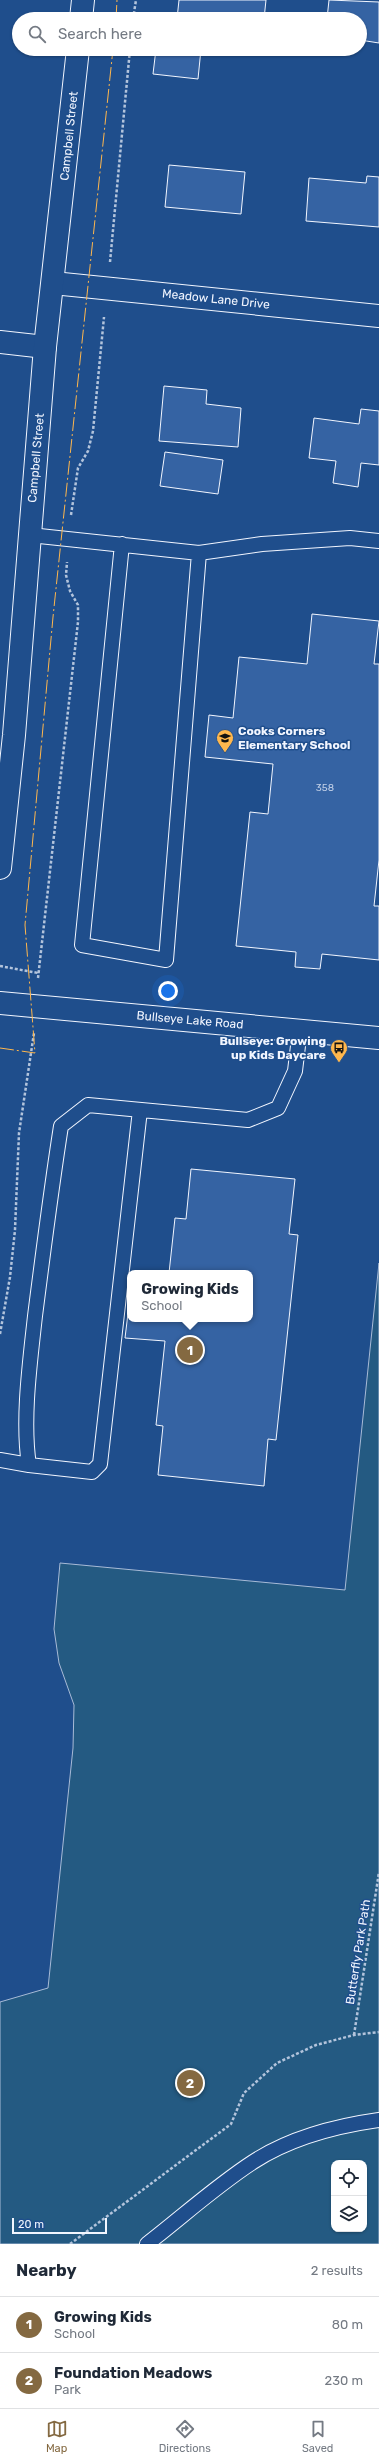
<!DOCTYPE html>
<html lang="en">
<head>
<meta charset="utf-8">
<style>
	body { margin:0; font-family:Rubik,sans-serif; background:#f2f2f3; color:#1f2937 }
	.controls { position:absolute; right:12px; bottom:12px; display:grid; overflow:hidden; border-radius:8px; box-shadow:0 1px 3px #0004 }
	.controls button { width:36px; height:36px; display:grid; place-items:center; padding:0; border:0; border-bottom:1px solid #e0e1e3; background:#fff; color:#1f2937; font:20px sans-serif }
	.scale { position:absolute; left:12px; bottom:10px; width:95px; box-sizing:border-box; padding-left:4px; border:2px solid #f2f6ff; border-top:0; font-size:11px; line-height:14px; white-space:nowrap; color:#f2f6ff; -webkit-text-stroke:3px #1f4e8c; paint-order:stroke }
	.you { position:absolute; left:168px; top:991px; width:14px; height:14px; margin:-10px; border:3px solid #fff; border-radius:50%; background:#1a73e8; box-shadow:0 0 0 6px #1a73e833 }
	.badge { display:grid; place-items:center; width:26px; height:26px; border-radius:50%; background:#846941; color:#fff; font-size:13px; font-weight:700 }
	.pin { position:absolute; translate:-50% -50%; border:2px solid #fff; box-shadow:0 1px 4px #0006 }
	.popup { position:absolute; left:127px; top:1270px; width:126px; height:52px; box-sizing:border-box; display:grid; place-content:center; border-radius:8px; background:#fff; filter:drop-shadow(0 1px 3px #0005); font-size:13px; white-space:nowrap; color:#747a83 }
	.popup b { font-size:15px; color:#1f2937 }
	.popup::after { content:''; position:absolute; left:50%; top:100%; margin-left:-8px; border:8px solid transparent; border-top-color:#fff }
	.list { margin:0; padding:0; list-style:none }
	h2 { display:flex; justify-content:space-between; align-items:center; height:52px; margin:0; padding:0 16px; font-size:17px }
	h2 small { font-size:13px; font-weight:400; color:#747a83 }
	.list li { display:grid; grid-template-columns:26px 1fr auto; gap:12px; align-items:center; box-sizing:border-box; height:56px; padding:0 16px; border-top:1px solid #e0e1e3 }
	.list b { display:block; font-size:15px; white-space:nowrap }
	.list p { margin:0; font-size:13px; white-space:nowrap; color:#747a83 }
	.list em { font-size:13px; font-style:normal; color:#747a83 }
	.icon { flex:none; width:22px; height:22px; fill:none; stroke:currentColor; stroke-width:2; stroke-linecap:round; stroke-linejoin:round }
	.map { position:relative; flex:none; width:379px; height:2244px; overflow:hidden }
	.search { position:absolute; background:#fff; box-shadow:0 1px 3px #0004; left:12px; right:12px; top:12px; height:44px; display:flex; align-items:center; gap:10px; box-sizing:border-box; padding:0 14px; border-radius:22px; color:#747a83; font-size:15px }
	.sheet { height:164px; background:#fff }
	nav { display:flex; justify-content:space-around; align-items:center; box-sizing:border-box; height:56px; border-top:1px solid #e0e1e3; background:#fff; font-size:11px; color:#747a83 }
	nav a { display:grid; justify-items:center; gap:2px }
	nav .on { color:#846941 }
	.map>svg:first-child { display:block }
	.green { fill:#245a82; stroke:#a8bbd7; fill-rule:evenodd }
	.building { fill:#3563a3; stroke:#f2f6ff }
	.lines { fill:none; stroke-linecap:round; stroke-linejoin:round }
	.lane-casing { stroke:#f2f6ff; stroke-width:16 }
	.street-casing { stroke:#f2f6ff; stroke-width:24 }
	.secondary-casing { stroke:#f2f6ff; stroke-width:24 }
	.path { stroke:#b3c4dc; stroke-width:2.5; stroke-dasharray:3 2; stroke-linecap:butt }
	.lane { stroke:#1f4e8c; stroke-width:14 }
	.street { stroke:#1f4e8c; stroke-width:22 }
	.secondary { stroke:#1f4e8c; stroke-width:22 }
	.power { stroke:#ffb74d; stroke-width:1; stroke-dasharray:14 3 2 3; stroke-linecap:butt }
	.labels { text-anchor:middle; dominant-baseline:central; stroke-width:3; stroke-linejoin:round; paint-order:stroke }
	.number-label { font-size:10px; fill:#c3d1e8 }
	.street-label { font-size:12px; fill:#f2f6ff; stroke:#1f4e8c }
	.poi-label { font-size:12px; font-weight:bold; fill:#f2f6ff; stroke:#1f4e8c; text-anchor:start }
</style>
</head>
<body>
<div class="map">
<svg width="379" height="2244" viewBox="0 0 379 2244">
	<rect width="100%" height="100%" fill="#1f4e8c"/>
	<path class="green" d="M 379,1263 L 379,2244 L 0,2244 L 0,2002 L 48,1988 L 73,1748 L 74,1705 L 59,1663 L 54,1629 L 60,1563 L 345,1590 ZM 334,2163 L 364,2163 L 364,2229 L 334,2229 Z"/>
	<path class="building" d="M 179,0 L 266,0 L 264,19 L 177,19 Z
		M 329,0 L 379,2 L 379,43 L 360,40 L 360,19 L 327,19 Z
		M 156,49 L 201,49 L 198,79 L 153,74 Z
		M 169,165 L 245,172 L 241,214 L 165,207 Z
		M 367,176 L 379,177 L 379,227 L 306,221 L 309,178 L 366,183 Z
		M 164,386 L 207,390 L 206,404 L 241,408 L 238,447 L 159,441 Z
		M 361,409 L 379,411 L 379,465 L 361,463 L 358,487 L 333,483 L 336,461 L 309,458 L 314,418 L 359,424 Z
		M 165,452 L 223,460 L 218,494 L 160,486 Z
		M 312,614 L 379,621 L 374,664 L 379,664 L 379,860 L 374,906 L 379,906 L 379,960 L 322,954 L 320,969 L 295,967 L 296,952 L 236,946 L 250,812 L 268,814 L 273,764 L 205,757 L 209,715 L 233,718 L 239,657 L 307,664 Z
		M 191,1169 L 295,1179 L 289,1234 L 298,1235 L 276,1440 L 268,1439 L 264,1486 L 158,1475 L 163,1426 L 156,1425 L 165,1341 L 125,1338 L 129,1305 L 130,1319 L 250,1319 L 250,1273 L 169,1273 L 175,1218 L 186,1219 Z"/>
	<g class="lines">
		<defs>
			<path id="lane" d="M 30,535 L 199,553 L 262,544 L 350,538 L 379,541
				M 122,544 L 82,945 L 166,960 L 199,553
				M 140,1110 L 100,1464 L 92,1472 L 29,1465 C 22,1420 30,1362 35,1316 C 43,1253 51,1190 61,1126 L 88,1105 L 248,1120 L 278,1108 L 295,1071 L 300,1029
				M 0,1460 L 29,1465
				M 147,2244 C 182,2217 216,2186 253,2162 C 290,2138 336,2126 379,2120"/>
			<path id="street" d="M 53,283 L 379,316
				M 0,342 L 45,347"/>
			<path id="secondary" d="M 81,19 L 83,0
				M 0,868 L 14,735 L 45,347 L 78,49
				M 0,1003 L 379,1038"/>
		</defs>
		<use href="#lane" class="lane-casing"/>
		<use href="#street" class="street-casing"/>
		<use href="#secondary" class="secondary-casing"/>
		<path class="path" d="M 133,19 L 136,0
			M 110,262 L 130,49
			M 71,515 L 78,468 L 88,451 L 93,431 L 104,317
			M 0,966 L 38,973
			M 38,978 L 78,622 L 78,605 L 70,591 L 66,575 L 67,562
			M 0,1334 L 10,1277 L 15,1230 L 19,1133 L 34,1033
			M 354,2035 L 379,1872
			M 70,2244 L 231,2124 L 244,2093 L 277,2063 L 316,2045 L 354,2035 L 379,2032"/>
		<use href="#lane" class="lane"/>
		<use href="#street" class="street"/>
		<use href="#secondary" class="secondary"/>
		<path class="power" d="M 116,19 L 117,0
			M 0,1048 L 35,1053 L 25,925 L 53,617 L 113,49"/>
	</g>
	<defs>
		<symbol id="school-pin" viewBox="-11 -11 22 30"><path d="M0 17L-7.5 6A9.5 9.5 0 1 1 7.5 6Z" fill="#ffb74d" stroke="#1f4e8c"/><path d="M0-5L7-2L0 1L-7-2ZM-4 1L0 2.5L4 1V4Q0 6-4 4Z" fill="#111"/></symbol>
		<symbol id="bus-pin" viewBox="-11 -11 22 30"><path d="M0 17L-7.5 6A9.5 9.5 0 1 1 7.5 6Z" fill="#ffb74d" stroke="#1f4e8c"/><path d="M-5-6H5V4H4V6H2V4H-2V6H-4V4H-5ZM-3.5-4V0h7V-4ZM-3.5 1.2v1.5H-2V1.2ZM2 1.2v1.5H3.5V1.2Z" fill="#111"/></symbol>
	</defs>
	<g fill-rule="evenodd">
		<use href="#school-pin" x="215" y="728" width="20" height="27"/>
		<use href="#bus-pin" x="329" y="1038" width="20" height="27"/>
	</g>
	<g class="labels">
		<g class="number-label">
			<text x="325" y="788">358</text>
		</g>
		<g class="street-label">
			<text transform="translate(69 136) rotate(-84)">Campbell Street</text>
			<text transform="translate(216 299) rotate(6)">Meadow Lane Drive</text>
			<text transform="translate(36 458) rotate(-85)">Campbell Street</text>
			<text transform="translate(190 1020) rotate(5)">Bullseye Lake Road</text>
			<text transform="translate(358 1952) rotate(-81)">Butterfly Park Path</text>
		</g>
		<g class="poi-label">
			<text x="238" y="731">Cooks Corners<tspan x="238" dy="14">Elementary School</tspan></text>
			<text x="326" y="1041" text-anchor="end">Bullseye: Growing<tspan x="326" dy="14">up Kids Daycare</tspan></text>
		</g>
	</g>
</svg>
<div class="controls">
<button><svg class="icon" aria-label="locate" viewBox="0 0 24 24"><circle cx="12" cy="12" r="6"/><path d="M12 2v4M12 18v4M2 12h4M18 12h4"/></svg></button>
<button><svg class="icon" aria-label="layers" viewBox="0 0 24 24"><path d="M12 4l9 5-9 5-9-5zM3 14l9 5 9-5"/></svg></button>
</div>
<div class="scale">20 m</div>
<div class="you"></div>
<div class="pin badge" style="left:190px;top:1350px">1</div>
<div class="popup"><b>Growing Kids</b>School</div>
<div class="pin badge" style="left:190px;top:2083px">2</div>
<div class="search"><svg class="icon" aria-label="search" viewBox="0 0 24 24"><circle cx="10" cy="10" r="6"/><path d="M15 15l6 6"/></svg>Search here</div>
</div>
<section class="sheet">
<h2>Nearby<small>2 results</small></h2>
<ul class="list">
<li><span class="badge">1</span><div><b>Growing Kids</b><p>School</p></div><em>80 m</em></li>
<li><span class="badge">2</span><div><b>Foundation Meadows</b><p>Park</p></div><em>230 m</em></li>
</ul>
</section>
<nav>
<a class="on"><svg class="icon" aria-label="map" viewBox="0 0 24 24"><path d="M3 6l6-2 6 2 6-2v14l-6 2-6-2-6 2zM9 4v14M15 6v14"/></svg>Map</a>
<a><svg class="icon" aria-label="directions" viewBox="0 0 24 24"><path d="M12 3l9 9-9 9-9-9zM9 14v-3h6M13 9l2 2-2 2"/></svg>Directions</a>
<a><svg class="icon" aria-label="saved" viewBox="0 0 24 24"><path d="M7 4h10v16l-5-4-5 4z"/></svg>Saved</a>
</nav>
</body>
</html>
